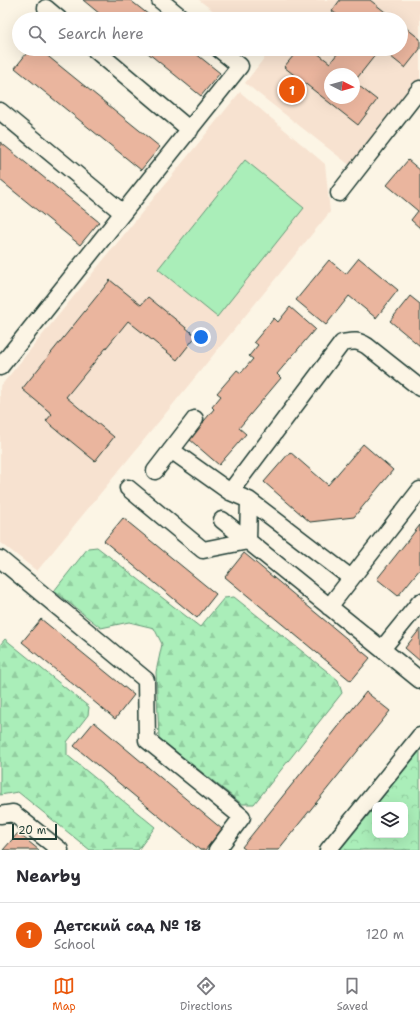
<!DOCTYPE html>
<html lang="en">
<head>
<meta charset="utf-8">
<style>
	body { margin:0; font-family:"Shantell Sans",sans-serif; background:#f2f2f3; color:#2b2b33 }
	.controls { position:absolute; right:12px; bottom:12px; display:grid; overflow:hidden; border-radius:8px; box-shadow:0 4px 16px #0002 }
	.controls button { width:36px; height:36px; display:grid; place-items:center; padding:0; border:0; border-bottom:1px solid #e1e1e2; background:#fff; color:#2b2b33; font:20px sans-serif }
	.compass { position:absolute; left:324px; top:68px; width:36px; height:36px; border-radius:50%; background:#fff; box-shadow:0 4px 16px #0002; rotate:96deg }
	.scale { position:absolute; left:12px; bottom:10px; width:45px; box-sizing:border-box; padding-left:4px; border:2px solid #1f3d34; border-top:0; font-size:11px; line-height:14px; white-space:nowrap; color:#1f3d34; -webkit-text-stroke:3px #fcf5e5; paint-order:stroke }
	.you { position:absolute; left:201px; top:337px; width:14px; height:14px; margin:-10px; border:3px solid #fff; border-radius:50%; background:#1a73e8; box-shadow:0 0 0 6px #1a73e833 }
	.badge { display:grid; place-items:center; width:26px; height:26px; border-radius:50%; background:#ea580c; color:#fff; font-size:13px; font-weight:700 }
	.pin { position:absolute; translate:-50% -50%; border:2px solid #fff; box-shadow:0 1px 4px #0006 }
	.list { margin:0; padding:0; list-style:none }
	h2 { display:flex; justify-content:space-between; align-items:center; height:52px; margin:0; padding:0 16px; font-size:17px }
	h2 small { font-size:13px; font-weight:400; color:#7c7c81 }
	.list li { display:grid; grid-template-columns:26px 1fr auto; gap:12px; align-items:center; box-sizing:border-box; height:64px; padding:0 16px; border-top:1px solid #e1e1e2 }
	.list b { display:block; font-size:15px; white-space:nowrap }
	.list p { margin:0; font-size:13px; white-space:nowrap; color:#7c7c81 }
	.list em { font-size:13px; font-style:normal; color:#7c7c81 }
	.icon { flex:none; width:22px; height:22px; fill:none; stroke:currentColor; stroke-width:2; stroke-linecap:round; stroke-linejoin:round }
	.map { position:relative; flex:none; width:420px; height:850px; overflow:hidden }
	.search { position:absolute; background:#fff; box-shadow:0 4px 16px #0002; left:12px; right:12px; top:12px; height:44px; display:flex; align-items:center; gap:10px; box-sizing:border-box; padding:0 14px; border-radius:22px; color:#7c7c81; font-size:15px }
	.sheet { height:116px; background:#fff }
	nav { display:flex; justify-content:space-around; align-items:center; box-sizing:border-box; height:56px; border-top:1px solid #e1e1e2; background:#fff; font-size:11px; color:#7c7c81 }
	nav a { display:grid; justify-items:center; gap:2px }
	nav .on { color:#ea580c }
	.map>svg:first-child { display:block }
	.built { fill:#f7e2d0; fill-rule:evenodd }
	.forest { fill:url(#forest-firs); stroke:#649676 }
	.park { fill:url(#park-crowns); stroke:#649676 }
	.garden { fill:#aaeeb9; stroke:#649676 }
	.building { fill:#eab59e; stroke:#1f3d34; fill-rule:evenodd }
	.lines { fill:none; stroke-linecap:round; stroke-linejoin:round }
	.minor-casing { stroke:#1f3d34; stroke-width:19 }
	.minor { stroke:#fcf5e5; stroke-width:16 }
</style>
</head>
<body>
<div class="map">
<svg width="420" height="850" viewBox="0 0 420 850">
	<defs>
		<pattern id="forest-firs" width="22" height="20" patternUnits="userSpaceOnUse"><rect width="22" height="20" fill="#aaeeb9"/><path d="M5 1l3.5 6h-7zM16 11l3.5 6h-7z" fill="#92cda0"/></pattern>
		<pattern id="park-crowns" width="20" height="18" patternUnits="userSpaceOnUse"><rect width="20" height="18" fill="#aaeeb9"/><path d="M2 6a3 3 0 1 1 6 0M12 15a3 3 0 1 1 6 0" fill="none" stroke="#92cda0"/></pattern>
	</defs>
	<rect width="100%" height="100%" fill="#fcf5e5"/>
	<filter id="ink" filterUnits="userSpaceOnUse"><feTurbulence type="fractalNoise" baseFrequency=".025" numOctaves="2"/><feDisplacementMap in="SourceGraphic" scale="8" xChannelSelector="R" yChannelSelector="G"/><feConvolveMatrix kernelMatrix="1 2 1 2 8 2 1 2 1" color-interpolation-filters="sRGB"/></filter>
	<g filter="url(#ink)">
		<path class="built" d="M 199,0 L 420,0 L 420,79 L 352,167 L 245,83 L 268,53 L 262,49 L 401,49 L 401,19 L 224,19 ZM 330,74 L 354,74 L 354,98 L 330,98 Z
			M 240,92 L 325,164 L 330,212 L 37,571 L 0,542 L 0,387 Z"/>
		<path class="forest" d="M 97,547 L 200,627 L 224,598 L 234,597 L 338,680 L 342,693 L 254,804 L 242,804 L 159,738 L 156,672 L 162,644 L 154,628 L 129,622 L 101,628 L 54,591 L 88,548 Z
			M 5,639 L 89,707 L 88,715 L 67,742 L 67,755 L 155,827 L 138,850 L 90,850 L 18,792 L 0,795 L 0,645 Z"/>
		<path class="park" d="M 420,751 L 420,850 L 340,850 L 375,807 L 375,835 L 405,835 L 405,805 L 376,805 Z"/>
		<path class="garden" d="M 245,160 L 304,208 L 217,317 L 158,269 Z"/>
		<path class="building" d="M 83,0 L 130,0 L 154,19 L 106,19 Z
			M 340,0 L 370,0 L 394,19 L 343,19 L 332,11 Z
			M 401,24 L 420,39 L 420,49 L 405,68 L 381,49 L 401,49 Z
			M 30,49 L 39,49 L 160,147 L 141,170 L 15,68 Z
			M 143,49 L 190,49 L 220,73 L 201,96 Z
			M 299,49 L 312,49 L 330,63 L 341,49 L 380,49 L 354,82 L 377,100 L 358,125 L 284,67 ZM 330,74 L 354,74 L 354,98 L 330,98 Z
			M 0,142 L 99,222 L 80,245 L 0,180 Z
			M 408,160 L 420,170 L 420,228 L 411,220 L 418,211 L 387,185 Z
			M 359,258 L 398,290 L 376,318 L 349,296 L 326,325 L 296,300 L 329,260 L 346,274 Z
			M 110,280 L 141,305 L 148,297 L 196,336 L 177,360 L 128,321 L 66,397 L 114,437 L 95,461 L 46,421 L 52,414 L 22,389 Z
			M 410,296 L 420,304 L 420,346 L 390,321 Z
			M 290,307 L 315,329 L 277,374 L 281,378 L 239,428 L 246,434 L 219,465 L 189,439 L 214,409 L 212,407 L 221,396 L 217,393 L 237,370 L 241,373 L 253,359 L 249,356 L 258,345 L 254,342 L 274,318 L 278,322 Z
			M 363,444 L 393,470 L 354,517 L 310,522 L 264,482 L 290,452 L 328,485 Z
			M 123,518 L 216,594 L 197,618 L 104,541 Z
			M 420,525 L 420,569 L 398,596 L 377,579 Z
			M 244,553 L 370,658 L 351,681 L 225,577 Z
			M 41,619 L 134,695 L 115,719 L 22,642 Z
			M 420,629 L 420,661 L 405,648 Z
			M 366,692 L 390,711 L 278,850 L 246,850 L 242,847 Z
			M 94,722 L 222,829 L 205,850 L 200,850 L 74,746 Z
			M 18,833 L 39,850 L 3,850 Z"/>
		<g class="lines">
			<defs>
				<path id="minor" d="M 160,0 L 183,19
					M 46,8 L 59,19
					M 94,49 L 190,130
					M 0,111 L 123,213
					M 339,193 L 420,89
					M 0,367 L 240,66 L 219,49
					M 171,450 L 230,492 L 249,500 L 351,578
					M 155,471 L 195,419
					M 128,488 L 203,550 L 248,541 L 249,500
					M 230,492 L 342,343 C 354,341 357,340 367,346 L 420,388
					M 222,520 L 420,680
					M 0,559 L 146,680 L 147,740 L 242,817 L 217,850
					M 329,607 L 420,490
					M 382,649 L 420,602
					M 0,815 L 13,813 L 60,850
					M 328,850 L 420,736"/>
			</defs>
			<use href="#minor" class="minor-casing"/>
			<use href="#minor" class="minor"/>
		</g>
	</g>
</svg>
<div class="controls">
<button><svg class="icon" aria-label="layers" viewBox="0 0 24 24"><path d="M12 4l9 5-9 5-9-5zM3 14l9 5 9-5"/></svg></button>
</div>
<svg class="compass" viewBox="-18 -18 36 36"><path d="M0-13l5 13h-10z" fill="#e53935"/><path d="M0 13l5-13h-10z" fill="#7c7c81"/></svg>
<div class="scale">20 m</div>
<div class="you"></div>
<div class="pin badge" style="left:292px;top:90px">1</div>
<div class="search"><svg class="icon" aria-label="search" viewBox="0 0 24 24"><circle cx="10" cy="10" r="6"/><path d="M15 15l6 6"/></svg>Search here</div>
</div>
<section class="sheet">
<h2>Nearby<small></small></h2>
<ul class="list">
<li><span class="badge">1</span><div><b>Детский сад № 18</b><p>School</p></div><em>120 m</em></li>
</ul>
</section>
<nav>
<a class="on"><svg class="icon" aria-label="map" viewBox="0 0 24 24"><path d="M3 6l6-2 6 2 6-2v14l-6 2-6-2-6 2zM9 4v14M15 6v14"/></svg>Map</a>
<a><svg class="icon" aria-label="directions" viewBox="0 0 24 24"><path d="M12 3l9 9-9 9-9-9zM9 14v-3h6M13 9l2 2-2 2"/></svg>Directions</a>
<a><svg class="icon" aria-label="saved" viewBox="0 0 24 24"><path d="M7 4h10v16l-5-4-5 4z"/></svg>Saved</a>
</nav>
</body>
</html>
